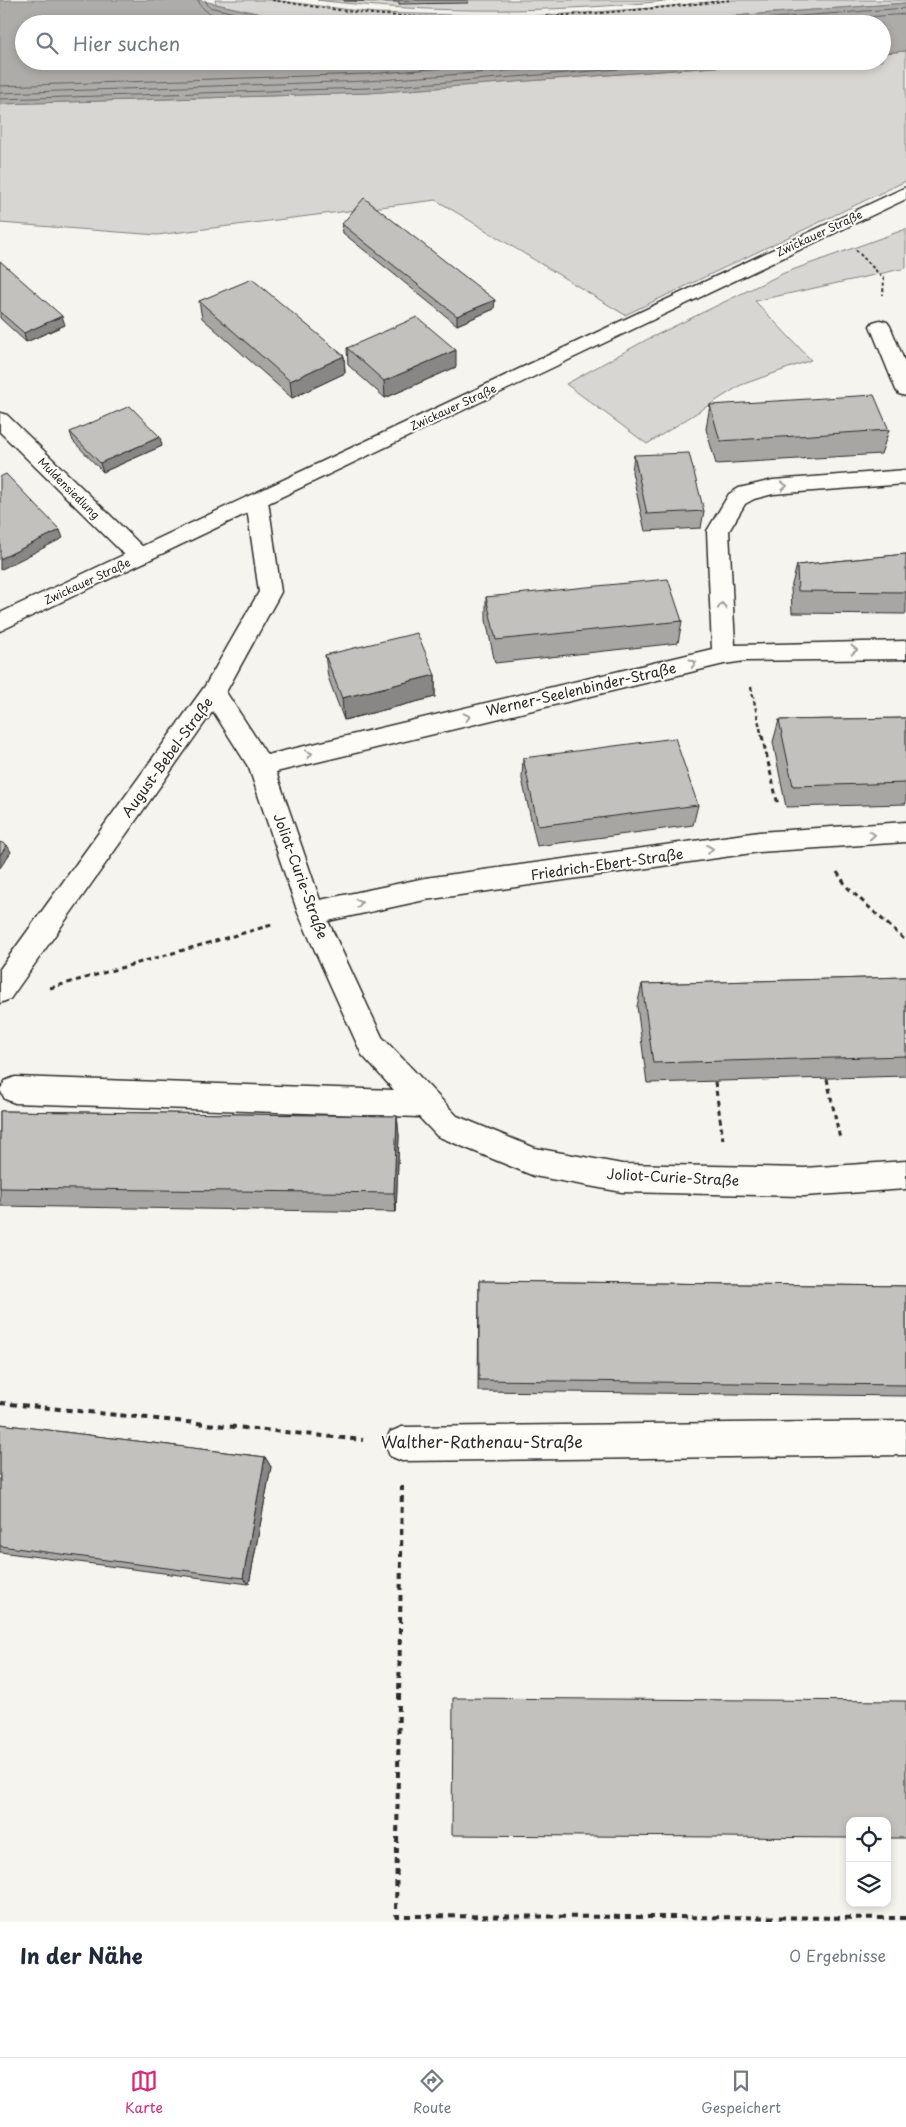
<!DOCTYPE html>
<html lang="de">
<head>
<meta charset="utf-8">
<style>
	body { margin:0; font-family:"Playpen Sans",sans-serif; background:#f6f6f7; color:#1f2937 }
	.controls { position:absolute; right:15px; bottom:15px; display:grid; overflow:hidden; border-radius:10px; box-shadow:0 2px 8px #0003 }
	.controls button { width:45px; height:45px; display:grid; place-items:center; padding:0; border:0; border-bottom:1px solid #e0e1e3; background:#fff; color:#1f2937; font:25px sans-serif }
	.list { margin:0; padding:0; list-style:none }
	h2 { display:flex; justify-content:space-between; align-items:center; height:65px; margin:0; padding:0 20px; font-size:21px }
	h2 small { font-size:16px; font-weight:400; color:#747a83 }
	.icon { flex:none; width:28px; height:28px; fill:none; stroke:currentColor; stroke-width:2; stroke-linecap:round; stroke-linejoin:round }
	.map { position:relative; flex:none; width:906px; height:1922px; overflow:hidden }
	.search { position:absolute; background:#fff; box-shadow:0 2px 8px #0003; left:15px; right:15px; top:15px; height:55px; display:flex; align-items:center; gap:12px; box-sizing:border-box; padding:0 18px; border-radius:28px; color:#747a83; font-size:19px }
	.sheet { height:135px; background:#fff }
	nav { display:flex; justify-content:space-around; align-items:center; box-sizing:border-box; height:70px; border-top:1px solid #e0e1e3; background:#fff; font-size:14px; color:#747a83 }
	nav a { display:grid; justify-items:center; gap:2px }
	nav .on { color:#db2777 }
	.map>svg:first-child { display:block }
	.green { fill:#d7d6d2; stroke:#81807e }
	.water { fill:#adaca9; stroke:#797877 }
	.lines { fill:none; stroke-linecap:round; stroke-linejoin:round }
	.shore { stroke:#5f5f5d; stroke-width:1 }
	.minor-casing { stroke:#2b2b2b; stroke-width:3 }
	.major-casing { stroke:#2b2b2b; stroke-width:3 }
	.path-far3 { stroke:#2b2b2b; stroke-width:2; stroke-dasharray:3 2.5; stroke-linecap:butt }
	.path-far2 { stroke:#2b2b2b; stroke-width:2.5; stroke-dasharray:4 3; stroke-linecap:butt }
	.path-far1 { stroke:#2b2b2b; stroke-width:3; stroke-dasharray:5 4; stroke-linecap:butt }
	.path { stroke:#2b2b2b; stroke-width:4; stroke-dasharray:6 5; stroke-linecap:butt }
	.minor { fill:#fdfcf7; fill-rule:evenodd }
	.major { fill:#fdfcf7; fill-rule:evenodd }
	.wall { fill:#a7a6a3; stroke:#2b2b2b }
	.shaded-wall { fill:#888785; stroke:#2b2b2b }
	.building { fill:#c2c1be; stroke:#2b2b2b }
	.oneway { stroke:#9e9e9b }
	.labels { text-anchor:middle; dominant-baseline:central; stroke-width:4; stroke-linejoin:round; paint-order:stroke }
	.far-street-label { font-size:11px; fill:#2b2b2b; stroke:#fdfcf7 }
	.street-label { font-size:14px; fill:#2b2b2b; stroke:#fdfcf7 }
	.near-street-label { font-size:16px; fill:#2b2b2b; stroke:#fdfcf7 }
</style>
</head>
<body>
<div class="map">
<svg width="906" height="1922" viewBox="0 0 906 1922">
	<rect width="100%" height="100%" fill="#f5f4ef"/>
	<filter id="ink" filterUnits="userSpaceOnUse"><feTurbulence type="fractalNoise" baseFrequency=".02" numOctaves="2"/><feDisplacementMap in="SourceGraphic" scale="10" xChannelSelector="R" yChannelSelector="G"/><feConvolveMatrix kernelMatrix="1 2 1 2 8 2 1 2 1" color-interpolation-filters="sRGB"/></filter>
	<g filter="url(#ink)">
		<path class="green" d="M 215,0 L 272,0 L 375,13 L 525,17 L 652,8 L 730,0 L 906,0 L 906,3 L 629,24 L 304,24 L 216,4 Z
			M 317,0 L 676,0 C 556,12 437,15 317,0 Z
			M 906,51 L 906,181 L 625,315 L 436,200 L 157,235 L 0,223 L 0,104 L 368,93 L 793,61 L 882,61 L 882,53 Z
			M 906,229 L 906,268 L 755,301 L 811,360 L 741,385 L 647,444 L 566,384 L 646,340 L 784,273 Z"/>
		<path class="water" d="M 0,0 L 199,0 L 304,24 L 24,24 L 24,61 L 793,61 L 368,93 L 0,104 Z
			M 906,3 L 906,51 L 882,53 L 882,24 L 629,24 Z"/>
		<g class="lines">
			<path class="shore" d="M 198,0 C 205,20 235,20 253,24
				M 205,0 L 209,7 L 281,24
				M 695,24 L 906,8
				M 777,24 L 906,14
				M 0,86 L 367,74 L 539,61
				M 0,93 L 367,81 L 640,61
				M 0,99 L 368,88 L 725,61"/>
			<defs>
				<path id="minor" d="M 880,320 L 887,322 L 890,326 L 906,365 L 906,396 L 899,394 L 896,390 L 870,326 L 873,322 Z
					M 0,413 L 7,415 L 147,551 L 150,556 L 147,561 L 139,564 L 131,561 L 0,432 Z
					M 906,470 L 906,484 L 773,494 L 754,499 L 745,504 L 729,531 L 735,645 L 906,641 L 906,659 L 745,661 L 724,664 L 276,772 L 320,900 L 425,878 L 759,832 L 906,822 L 906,842 L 759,852 L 425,900 L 328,921 L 382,1037 L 457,1116 L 535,1148 L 622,1164 L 804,1168 L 906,1161 L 906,1189 L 804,1196 L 622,1192 L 534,1176 L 437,1136 L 419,1117 L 15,1103 L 5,1099 L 0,1090 L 5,1081 L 15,1077 L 394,1090 L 362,1055 L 298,913 L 249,768 L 213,711 L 10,999 L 0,1003 L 0,969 L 205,686 L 259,592 L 246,501 L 249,496 L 257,494 L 265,496 L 268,501 L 281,592 L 226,692 L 267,755 L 712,649 L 707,531 L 729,494 L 739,488 L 773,480 Z
					M 906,1421 L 906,1455 L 402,1461 L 390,1456 L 385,1444 L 390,1432 L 402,1427 Z"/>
				<path id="major" d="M 906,187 L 906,199 L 0,631 L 0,613 Z"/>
			</defs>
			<use href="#minor" class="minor-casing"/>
			<use href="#major" class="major-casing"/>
			<path class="path-far3" d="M 272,0 C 310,6 347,12 385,15 C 501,24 616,13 731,0
				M 856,250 L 884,279 L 883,295"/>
			<path class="path-far2" d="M 751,687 L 762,737"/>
			<path class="path-far1" d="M 762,736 L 778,805
				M 837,872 L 848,888 L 906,941
				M 50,988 L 275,924
				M 827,1079 L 840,1139
				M 715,1082 L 723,1140"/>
			<path class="path" d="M 0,1403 L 363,1440
				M 402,1485 L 396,1916 L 906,1918"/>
			<use href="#minor" class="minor"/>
			<use href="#major" class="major"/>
		</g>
		<path class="wall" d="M 344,0 L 468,0 L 468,3 L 399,4 L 399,2 L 344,1 Z
			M 342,224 L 494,309 L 457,325 L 343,233 Z
			M 0,261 L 65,325 L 26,342 L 0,318 Z
			M 199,301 L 344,356 L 345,373 L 292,398 L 202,318 Z
			M 347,348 L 456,367 L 385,398 L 348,365 Z
			M 710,405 L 889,430 L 881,454 L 716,464 L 706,429 Z
			M 70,432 L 162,446 L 103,472 L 73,441 Z
			M 634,455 L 704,511 L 701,528 L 645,531 L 632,472 Z
			M 906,554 L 906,614 L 792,613 L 791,588 L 797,565 Z
			M 486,597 L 682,621 L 678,643 L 495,663 L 486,620 Z
			M 325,655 L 435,675 L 435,697 L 344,720 L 328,677 Z
			M 906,718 L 906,804 L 786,807 L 773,742 L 779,720 Z
			M 523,758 L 698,805 L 693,825 L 537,846 L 522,779 Z
			M 906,977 L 906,1076 L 647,1083 L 637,1006 L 642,984 Z
			M 0,1111 L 397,1116 L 399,1136 L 396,1212 L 0,1206 Z
			M 479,1281 L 906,1286 L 906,1396 L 478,1391 Z
			M 0,1424 L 265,1457 L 271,1467 L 249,1584 L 0,1552 Z"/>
		<path class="shaded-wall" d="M 495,300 L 494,309 L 457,325 L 457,316 Z
			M 62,316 L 65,325 L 26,342 L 24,333 Z
			M 456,350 L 456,367 L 385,398 L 384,381 Z
			M 344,356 L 345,373 L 292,398 L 290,381 Z
			M 160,437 L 162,446 L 103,472 L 100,463 Z
			M 60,530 L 63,538 L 0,570 L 0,559 Z
			M 435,675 L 435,697 L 344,720 L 342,698 Z
			M 7,845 L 11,852 L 0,868 L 0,855 Z
			M 397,1116 L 399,1136 L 396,1212 L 394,1193 Z
			M 265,1457 L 271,1467 L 249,1584 L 243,1578 Z"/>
		<path class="building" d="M 364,198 L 495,300 L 457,316 L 342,224 Z
			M 0,261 L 62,316 L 24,333 L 0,312 Z
			M 252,279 L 344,356 L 290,381 L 199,301 Z
			M 417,317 L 456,350 L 384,381 L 347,348 Z
			M 874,395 L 889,430 L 720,441 L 710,405 Z
			M 130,406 L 160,437 L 100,463 L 70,432 Z
			M 689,453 L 704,511 L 647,514 L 634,455 Z
			M 6,474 L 60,530 L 0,559 L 0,477 Z
			M 906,554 L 906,592 L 798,591 L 797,565 Z
			M 668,579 L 682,621 L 496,640 L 486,597 Z
			M 417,633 L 435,675 L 342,698 L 325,655 Z
			M 906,718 L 906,783 L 793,786 L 779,720 Z
			M 675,738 L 698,805 L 538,826 L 523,758 Z
			M 0,842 L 7,845 L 0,855 Z
			M 906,977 L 906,1056 L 653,1063 L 642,984 Z
			M 0,1111 L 397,1116 L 394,1193 L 0,1188 Z
			M 479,1281 L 906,1286 L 906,1385 L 479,1380 Z
			M 0,1424 L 265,1457 L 243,1578 L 0,1546 Z
			M 453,1698 L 906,1701 L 906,1838 L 887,1838 L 887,1821 L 850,1821 L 850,1838 L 452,1835 Z"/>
		<defs><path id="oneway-chevron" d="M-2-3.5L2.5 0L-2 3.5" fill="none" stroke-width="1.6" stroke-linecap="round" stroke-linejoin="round" transform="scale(1.25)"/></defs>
		<g class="oneway">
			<use href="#oneway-chevron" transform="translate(784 486) rotate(-4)"/>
			<use href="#oneway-chevron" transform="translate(722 606) rotate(-93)"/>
			<use href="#oneway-chevron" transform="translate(854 650) rotate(-1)"/>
			<use href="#oneway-chevron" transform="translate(693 663) rotate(-14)"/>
			<use href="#oneway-chevron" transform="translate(467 717) rotate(-13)"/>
			<use href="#oneway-chevron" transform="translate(309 754) rotate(-13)"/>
			<use href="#oneway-chevron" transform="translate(872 835) rotate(-4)"/>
			<use href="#oneway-chevron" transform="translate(710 849) rotate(-8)"/>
			<use href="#oneway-chevron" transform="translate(359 903) rotate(-12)"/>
		</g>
	</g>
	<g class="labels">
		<g class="far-street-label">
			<text transform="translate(819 233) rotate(-25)">Zwickauer Straße</text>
			<text transform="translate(453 407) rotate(-25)">Zwickauer Straße</text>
			<text transform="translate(69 488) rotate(45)">Muldensiedlung</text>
			<text transform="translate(87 581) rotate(-25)">Zwickauer Straße</text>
		</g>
		<g class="street-label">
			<text transform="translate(581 689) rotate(-13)">Werner-Seelenbinder-Straße</text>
			<text transform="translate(167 757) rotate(-54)">August-Bebel-Straße</text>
			<text transform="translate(607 864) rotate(-8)">Friedrich-Ebert-Straße</text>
			<text transform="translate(301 876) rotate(70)">Joliot-Curie-Straße</text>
			<text transform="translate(673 1177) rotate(3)">Joliot-Curie-Straße</text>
		</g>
		<g class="near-street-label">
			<text x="482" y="1441">Walther-Rathenau-Straße</text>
		</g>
	</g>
</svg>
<div class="controls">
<button><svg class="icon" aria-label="locate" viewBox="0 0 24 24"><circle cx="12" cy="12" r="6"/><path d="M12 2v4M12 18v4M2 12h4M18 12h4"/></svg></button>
<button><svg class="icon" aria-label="layers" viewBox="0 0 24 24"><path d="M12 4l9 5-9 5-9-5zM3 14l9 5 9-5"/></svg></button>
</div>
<div class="search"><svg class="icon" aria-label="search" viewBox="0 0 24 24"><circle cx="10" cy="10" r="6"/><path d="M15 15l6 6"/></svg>Hier suchen</div>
</div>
<section class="sheet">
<h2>In der Nähe<small>0 Ergebnisse</small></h2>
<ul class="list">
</ul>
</section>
<nav>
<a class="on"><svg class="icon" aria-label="map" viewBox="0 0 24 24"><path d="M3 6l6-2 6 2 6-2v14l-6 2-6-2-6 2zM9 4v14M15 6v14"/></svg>Karte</a>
<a><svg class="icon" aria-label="directions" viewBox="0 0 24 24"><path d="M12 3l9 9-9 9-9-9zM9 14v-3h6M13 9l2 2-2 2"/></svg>Route</a>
<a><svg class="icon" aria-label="saved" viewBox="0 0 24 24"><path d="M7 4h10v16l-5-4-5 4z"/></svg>Gespeichert</a>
</nav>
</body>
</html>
